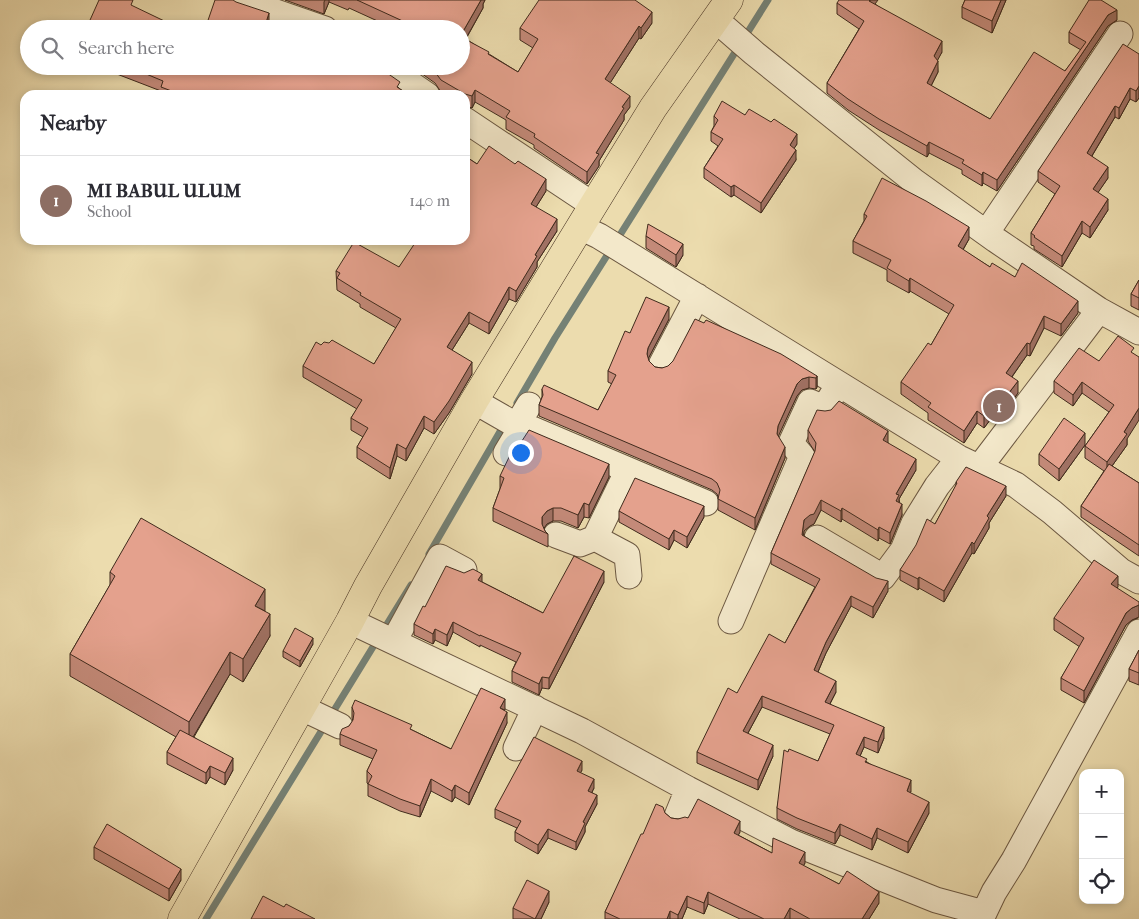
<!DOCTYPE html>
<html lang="en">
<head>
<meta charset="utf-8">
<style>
	body { margin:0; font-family:"IM FELL French Canon",serif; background:#f2f2f3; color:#2b2b33 }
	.controls { position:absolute; right:15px; bottom:15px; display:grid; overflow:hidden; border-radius:10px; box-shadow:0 2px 8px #0003 }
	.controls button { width:45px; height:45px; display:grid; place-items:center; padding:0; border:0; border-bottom:1px solid #e1e1e2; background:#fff; color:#2b2b33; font:25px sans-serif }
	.you { position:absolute; left:520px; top:452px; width:18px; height:18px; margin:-12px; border:4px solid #fff; border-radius:50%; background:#1a73e8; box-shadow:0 0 0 8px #1a73e833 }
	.badge { display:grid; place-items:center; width:32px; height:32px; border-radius:50%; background:#ea580c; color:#fff; font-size:16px; font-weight:700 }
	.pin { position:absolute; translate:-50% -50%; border:2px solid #fff; box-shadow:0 1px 5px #0006 }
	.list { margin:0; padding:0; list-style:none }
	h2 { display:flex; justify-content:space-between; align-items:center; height:65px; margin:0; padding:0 20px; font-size:21px }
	h2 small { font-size:16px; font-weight:400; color:#7c7c81 }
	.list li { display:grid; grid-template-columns:32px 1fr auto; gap:15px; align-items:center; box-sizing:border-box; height:90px; padding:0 20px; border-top:1px solid #e1e1e2 }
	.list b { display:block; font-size:19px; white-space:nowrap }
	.list p { margin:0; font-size:16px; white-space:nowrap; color:#7c7c81 }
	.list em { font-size:16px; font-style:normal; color:#7c7c81 }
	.icon { flex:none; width:28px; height:28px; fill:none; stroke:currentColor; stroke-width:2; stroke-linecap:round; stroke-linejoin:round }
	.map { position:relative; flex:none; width:1139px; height:919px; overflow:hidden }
	.search { position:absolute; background:#fff; box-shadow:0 2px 8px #0003; left:20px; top:20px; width:450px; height:55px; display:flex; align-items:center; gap:12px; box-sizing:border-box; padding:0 18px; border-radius:28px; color:#7c7c81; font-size:19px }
	.panel { position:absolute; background:#fff; box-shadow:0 2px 8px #0003; left:20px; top:90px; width:450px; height:155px; border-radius:15px }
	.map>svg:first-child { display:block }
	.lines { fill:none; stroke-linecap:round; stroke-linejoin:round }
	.stream { stroke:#758175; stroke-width:7 }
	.minor-casing { stroke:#6b5741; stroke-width:27 }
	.major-casing { stroke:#402b1d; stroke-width:29 }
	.minor { stroke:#f3e8ca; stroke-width:25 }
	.major { stroke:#ecdcae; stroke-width:28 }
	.wall { fill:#c48a79; stroke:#402b1d }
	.shaded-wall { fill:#a07163; stroke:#402b1d }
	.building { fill:#e4a18d; stroke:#402b1d }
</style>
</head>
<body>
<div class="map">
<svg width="1139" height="919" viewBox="0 0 1139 919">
	<rect width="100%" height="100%" fill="#ecdcae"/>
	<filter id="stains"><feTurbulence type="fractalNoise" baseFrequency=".004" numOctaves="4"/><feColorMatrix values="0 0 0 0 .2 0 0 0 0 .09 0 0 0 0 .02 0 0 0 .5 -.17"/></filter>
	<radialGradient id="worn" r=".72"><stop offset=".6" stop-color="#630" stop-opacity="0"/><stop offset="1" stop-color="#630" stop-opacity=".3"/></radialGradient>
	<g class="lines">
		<path class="stream" d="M 517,403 L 555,338 L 768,0
			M 429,554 L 505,423
			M 206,919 L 411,585"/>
		<defs>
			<path id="minor" d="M 241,0 L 325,29
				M 716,20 L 754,53 L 915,182 L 996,240 L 1099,310 L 1139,332
				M 385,66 L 427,95
				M 465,120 L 593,205
				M 580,227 L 599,236 L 959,458 L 1016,485 L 1052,512 L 1121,571 L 1139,581
				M 987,232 L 1120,34
				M 661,365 L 697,296
				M 474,401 L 521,428 L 532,429 L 706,503
				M 517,425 L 529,405
				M 506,453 L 521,428
				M 979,468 L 1099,310
				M 556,535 L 580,544 L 595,538 L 628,470
				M 595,538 L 627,555 L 629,576
				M 817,538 L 883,577 L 903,550 L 914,523 L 937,486 L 959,458
				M 350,621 L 582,731 L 688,789 L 791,842 L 936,900 L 984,913 L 994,892 L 1014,860 L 1139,632
				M 731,621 L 802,456 L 791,443 L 810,402 L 824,408 L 839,384
				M 394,641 L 440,557 L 464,570
				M 302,708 L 340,726
				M 516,748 L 535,708
				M 677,816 L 688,789"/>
			<path id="major" d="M 182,919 L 350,621 L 368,586 L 474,401 L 580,227 L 653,108 L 729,0"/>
		</defs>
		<use href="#minor" class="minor-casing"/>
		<use href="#major" class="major-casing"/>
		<use href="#minor" class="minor"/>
		<use href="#major" class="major"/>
	</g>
	<path class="wall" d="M 285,0 L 485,0 L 483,4 L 483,8 L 466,39 L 489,54 L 518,72 L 533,48 L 520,40 L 520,28 L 652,23 L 641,39 L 639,38 L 610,83 L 630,107 L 624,115 L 624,120 L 599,161 L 599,166 L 587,184 L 534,148 L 534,145 L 506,129 L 506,120 L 475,102 L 472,108 L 465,106 L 465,95 L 446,95 L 441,92 L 435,83 L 411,66 L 461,66 L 461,29 L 395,29 L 349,8 L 348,10 L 329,2 L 324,14 Z
		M 965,0 L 1006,0 L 992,33 L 962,18 L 962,7 Z
		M 837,3 L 875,4 L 942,52 L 937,60 L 938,72 L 931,86 L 990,119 L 1065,71 L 1081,50 L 1069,43 L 1069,32 L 1117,20 L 1108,26 L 997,191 L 983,183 L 982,186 L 962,174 L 962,170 L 929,153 L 927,157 L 879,130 L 848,110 L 827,93 L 827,83 L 859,29 L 837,14 Z
		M 1139,54 L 1139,98 L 1136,102 L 1130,99 L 1119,119 L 1115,117 L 1092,156 L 1108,178 L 1098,192 L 1108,210 L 1090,238 L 1082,233 L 1062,267 L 1034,249 L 1034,246 L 1031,245 L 1031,233 L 1055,194 L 1038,182 L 1038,171 Z
		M 109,66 L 377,66 L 400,89 L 409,95 L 161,95 L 161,91 L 109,71 Z
		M 745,115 L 797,144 L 794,148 L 796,160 L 761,213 L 734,195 L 731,197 L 704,178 L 704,168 L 718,146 L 711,141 L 711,132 L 714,126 L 714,116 Z
		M 465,156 L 477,164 L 546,191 L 536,207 L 557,231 L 537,262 L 537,267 L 516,302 L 509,299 L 489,334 L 469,323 L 452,350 L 472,374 L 449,413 L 434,434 L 424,428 L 406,461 L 397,456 L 390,479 L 357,458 L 357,447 L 363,437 L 351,430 L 351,418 L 357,409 L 303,377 L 303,366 L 321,345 L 374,364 L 396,328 L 360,307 L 360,304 L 337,290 L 336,271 L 399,267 L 417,244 L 465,240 Z
		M 864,214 L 969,239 L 963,250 L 990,267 L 1015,277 L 1078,313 L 1061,336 L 1044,328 L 1030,356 L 1027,355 L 1012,377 L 1018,393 L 998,420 L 993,416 L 984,428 L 977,423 L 964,443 L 928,420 L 928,413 L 901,394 L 901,382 L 931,345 L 949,314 L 910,291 L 909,293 L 887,281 L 887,270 L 853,253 L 853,241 L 864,221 Z
		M 646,236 L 683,255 L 676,267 L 646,248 Z
		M 1139,280 L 1139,310 L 1131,306 L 1131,294 Z
		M 669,319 L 648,359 L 649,361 L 655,367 L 662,368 L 817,376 L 817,387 L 816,389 L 809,388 L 802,390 L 797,396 L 778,436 L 785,458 L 755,530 L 718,510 L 718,497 L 717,494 L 712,490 L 539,416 L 539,405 L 542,397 L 542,389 L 598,410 L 612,384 L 608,382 L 608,371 L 630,333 Z
		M 1099,361 L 1127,439 L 1127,445 L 1112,466 L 1139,483 L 1139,556 L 1081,517 L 1081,506 L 1104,471 L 1085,458 L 1085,446 L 1109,412 L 1082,393 L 1073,406 L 1054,393 L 1054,381 Z
		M 808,430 L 888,442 L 888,443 L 916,470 L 899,499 L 902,515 L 890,544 L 879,538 L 878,541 L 842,519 L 841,522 L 821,510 L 814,524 L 810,526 L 804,531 L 804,536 L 888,591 L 873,618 L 851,606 L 826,653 L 818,672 L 836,692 L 830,704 L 884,738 L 878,753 L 864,747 L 860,756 L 867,762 L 911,791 L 910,793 L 929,813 L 908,853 L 877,838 L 872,850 L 840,835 L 835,844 L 797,829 L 777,819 L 777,808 L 788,752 L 818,761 L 830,734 L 762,707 L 748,733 L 773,756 L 758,790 L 697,763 L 697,752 L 737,693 L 785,643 L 815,587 L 771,564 L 771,553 L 815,452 L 808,441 Z
		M 1085,445 L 1059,481 L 1039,465 L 1039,454 Z
		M 500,476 L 609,477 L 589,518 L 584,517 L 578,528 L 561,521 L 553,521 L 547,524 L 544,528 L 545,531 L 548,534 L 548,547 L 493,521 L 493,508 L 500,489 Z
		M 956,482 L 1006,496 L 989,523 L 989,528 L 974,554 L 972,553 L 944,602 L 919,588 L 918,590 L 900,580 L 900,570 L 935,524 L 956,486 Z
		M 619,511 L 704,517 L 687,548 L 674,540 L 669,550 L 619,522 Z
		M 110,572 L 265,611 L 270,636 L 243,682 L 230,674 L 194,737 L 233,770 L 225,785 L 210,777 L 206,784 L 167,764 L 167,752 L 176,737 L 70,676 L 70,654 L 110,585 Z
		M 482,582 L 543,613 L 604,582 L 549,689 L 542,688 L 539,695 L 512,682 L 512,671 L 516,662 L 480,645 L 480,647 L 453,632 L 447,646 L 435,640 L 433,644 L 414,635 L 414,624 L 425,607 Z
		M 1118,587 L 1117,588 L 1138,618 L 1132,620 L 1126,625 L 1084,703 L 1061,690 L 1061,678 L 1080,647 L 1054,630 L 1054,618 Z
		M 313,644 L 300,667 L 283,657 L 283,651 Z
		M 1139,650 L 1139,685 L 1129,681 L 1129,669 Z
		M 352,707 L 412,730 L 451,749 L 504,710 L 507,723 L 469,805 L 455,797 L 452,802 L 431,791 L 420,817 L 400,811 L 368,796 L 368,784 L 367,783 L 367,771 L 373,759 L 340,745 L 340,734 L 349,726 L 353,721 L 352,718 Z
		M 582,770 L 580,773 L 594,788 L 592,792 L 597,804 L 585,827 L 585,832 L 576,850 L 548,838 L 538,854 L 515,841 L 515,832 L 517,828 L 495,818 L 495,809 Z
		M 665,813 L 671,818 L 678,819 L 688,818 L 740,832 L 738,835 L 772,853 L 805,863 L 803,866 L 839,884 L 879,903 L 869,919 L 740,919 L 708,904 L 704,914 L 687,907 L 682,919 L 605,919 L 605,912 L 643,834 Z
		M 94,847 L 181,880 L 169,901 L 94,859 Z
		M 549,902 L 541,919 L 513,919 L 513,908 Z"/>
	<path class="shaded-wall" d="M 325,0 L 329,0 L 329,2 L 324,14 L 324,2 Z
		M 481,0 L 485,0 L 483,4 L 483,8 L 461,47 L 461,35 Z
		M 870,0 L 878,0 L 869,12 Z
		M 1001,0 L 1006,0 L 992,33 L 992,21 Z
		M 1117,10 L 1117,20 L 1108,26 L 997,191 L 997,180 L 1108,15 Z
		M 652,12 L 652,23 L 641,39 L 641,28 Z
		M 269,13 L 269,25 L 268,29 L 264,29 Z
		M 639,26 L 639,38 L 605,91 L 605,79 Z
		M 942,41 L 942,52 L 934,67 L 934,56 Z
		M 938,61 L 938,72 L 927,94 L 927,83 Z
		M 1139,86 L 1139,98 L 1136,102 L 1136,91 Z
		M 1130,88 L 1130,99 L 1119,119 L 1119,108 Z
		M 475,90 L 475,102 L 472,108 L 472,96 Z
		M 630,96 L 630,107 L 624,115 L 624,120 L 599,161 L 599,166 L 587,184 L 587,172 L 596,153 L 622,107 Z
		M 1115,106 L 1115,117 L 1087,164 L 1087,153 Z
		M 797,134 L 797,144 L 790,155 L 790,145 Z
		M 929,142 L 929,153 L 927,157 L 927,146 Z
		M 796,150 L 796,160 L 761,213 L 761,203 Z
		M 1108,167 L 1108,178 L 1093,200 L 1093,189 Z
		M 983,172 L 983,183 L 982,186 L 982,175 Z
		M 546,179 L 546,191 L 531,215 L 531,204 Z
		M 734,185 L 734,195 L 731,197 L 731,187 Z
		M 1108,199 L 1108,210 L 1090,238 L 1090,227 Z
		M 557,219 L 557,231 L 537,262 L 537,267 L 516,302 L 516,291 L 535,255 Z
		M 1082,221 L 1082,233 L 1062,267 L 1062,256 Z
		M 969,227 L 969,239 L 958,258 L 958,246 Z
		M 683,244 L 683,255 L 676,267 L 676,255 Z
		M 910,278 L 910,291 L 909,293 L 909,281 Z
		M 509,287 L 509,299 L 489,334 L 489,323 Z
		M 1078,301 L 1078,313 L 1061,336 L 1061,324 Z
		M 669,307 L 669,319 L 648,359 L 647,354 L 648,348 Z
		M 469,312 L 469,323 L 447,358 L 447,347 Z
		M 1044,316 L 1044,328 L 1030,356 L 1030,344 Z
		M 1027,343 L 1027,355 L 1006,385 L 1006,373 Z
		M 472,362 L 472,374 L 449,413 L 434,434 L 434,422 Z
		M 817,376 L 817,387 L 816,389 L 816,378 Z
		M 809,377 L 809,388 L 802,390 L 797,396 L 778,437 L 777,434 L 778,426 L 797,384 L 802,379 Z
		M 1018,381 L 1018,393 L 998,420 L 998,407 Z
		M 1082,382 L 1082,393 L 1073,406 L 1073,395 Z
		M 993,404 L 993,416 L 984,428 L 984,416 Z
		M 1139,408 L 1139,420 L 1127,439 L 1127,445 L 1107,473 L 1107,462 L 1124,432 Z
		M 977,411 L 977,423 L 964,443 L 964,431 Z
		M 424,416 L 424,428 L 406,461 L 406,449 Z
		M 888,431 L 888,442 L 883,451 L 883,440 Z
		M 1085,433 L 1085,445 L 1059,481 L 1059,469 Z
		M 397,444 L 397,456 L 390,479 L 390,468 Z
		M 785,447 L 785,458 L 755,530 L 755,518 Z
		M 916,459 L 916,470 L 899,499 L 899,506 L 896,512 L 896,494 Z
		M 609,464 L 609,477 L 589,518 L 589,505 Z
		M 1006,486 L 1006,496 L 989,523 L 989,528 L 974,554 L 974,544 L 987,516 Z
		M 821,500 L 821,510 L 814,524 L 810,526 L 804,531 L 802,546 L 802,535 L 804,520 Z
		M 584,503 L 584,517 L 578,528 L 578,515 Z
		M 902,504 L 902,515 L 890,544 L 890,533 Z
		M 704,506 L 704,517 L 687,548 L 687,537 Z
		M 553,508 L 553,521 L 547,524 L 542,531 L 542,517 L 547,511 Z
		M 842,508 L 842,519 L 841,522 L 841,511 Z
		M 879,527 L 879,538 L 878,541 L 878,530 Z
		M 674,530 L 674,540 L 669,550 L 669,539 Z
		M 972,542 L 972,553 L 944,602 L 944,591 Z
		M 604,571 L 604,582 L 549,689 L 549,678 Z
		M 482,574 L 482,585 L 478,580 Z
		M 1118,576 L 1118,587 L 1111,596 L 1111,584 Z
		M 919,577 L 919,588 L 918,590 L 918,579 Z
		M 888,581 L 888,591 L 873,618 L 873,607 Z
		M 265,589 L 265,611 L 255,606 Z
		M 851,596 L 851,606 L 826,653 L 814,681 L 814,670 L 826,642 Z
		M 1139,605 L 1139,617 L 1132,620 L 1126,625 L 1084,703 L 1084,691 L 1126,613 L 1132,608 Z
		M 270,614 L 270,636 L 243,682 L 243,659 Z
		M 453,622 L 453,632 L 447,646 L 447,635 Z
		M 435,629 L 435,640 L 433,644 L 433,634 Z
		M 313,638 L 313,644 L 300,667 L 300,661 Z
		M 230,652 L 230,674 L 189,744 L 189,722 Z
		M 542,677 L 542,688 L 539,695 L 539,684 Z
		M 836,681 L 836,692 L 825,713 L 825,702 Z
		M 762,696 L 762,707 L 743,742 L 743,731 Z
		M 505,699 L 505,710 L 500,708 Z
		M 507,712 L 507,723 L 469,805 L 469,793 Z
		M 884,727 L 884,738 L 878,753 L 878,742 Z
		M 864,737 L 864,747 L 856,765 L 856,754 Z
		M 773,745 L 773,756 L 758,790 L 758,780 Z
		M 233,758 L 233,770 L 225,785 L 225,773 Z
		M 582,761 L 582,770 L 577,780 L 577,771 Z
		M 210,766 L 210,777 L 206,784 L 206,773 Z
		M 431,779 L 431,791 L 420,817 L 420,806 Z
		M 594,779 L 594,788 L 588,800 L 588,791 Z
		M 911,780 L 911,791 L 907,802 L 907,791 Z
		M 455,785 L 455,797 L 452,802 L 452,791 Z
		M 597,795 L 597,804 L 585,827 L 585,832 L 576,850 L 576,842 L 583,822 Z
		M 929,802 L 929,813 L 908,853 L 908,842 Z
		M 740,821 L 740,832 L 734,844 L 734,833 Z
		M 840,824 L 840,835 L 835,844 L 835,833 Z
		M 877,828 L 877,838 L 872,850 L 872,839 Z
		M 548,829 L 548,838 L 538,854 L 538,845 Z
		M 805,852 L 805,863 L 799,874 L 799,863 Z
		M 181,869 L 181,880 L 169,901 L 169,889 Z
		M 549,891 L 549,902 L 541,919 L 535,919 Z
		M 708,892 L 708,904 L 704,914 L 704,903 Z
		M 879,892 L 879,903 L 869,919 L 862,919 Z
		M 687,896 L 687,907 L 682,919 L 678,919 L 678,915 Z
		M 790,908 L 790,919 L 784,919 Z
		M 670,911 L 670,919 L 667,919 Z"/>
	<path class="building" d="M 99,0 L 133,0 L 131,5 L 181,29 L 86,29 Z
		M 215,0 L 233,0 L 236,2 L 269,13 L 264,29 L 205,29 Z
		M 357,0 L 481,0 L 461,35 L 461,29 L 404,29 L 407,23 Z
		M 539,0 L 635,0 L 652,12 L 641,28 L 639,26 L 605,79 L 630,96 L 622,107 L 624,108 L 596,153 L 599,154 L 587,172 L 534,137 L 535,134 L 506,117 L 510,111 L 475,90 L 472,96 L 465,94 L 441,80 L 435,72 L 427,66 L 461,66 L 461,37 L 489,52 L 488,54 L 518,72 L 538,39 L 520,28 Z
		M 839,0 L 870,0 L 869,1 L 942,41 L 934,56 L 938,61 L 927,83 L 990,119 L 1034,52 L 1065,71 L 1086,42 L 1069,32 L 1089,0 L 1101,0 L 1117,10 L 1108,15 L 997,180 L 983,172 L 982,175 L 962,163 L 964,160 L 929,142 L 927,146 L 879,119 L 848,99 L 827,83 L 864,21 L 837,3 Z
		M 965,0 L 1001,0 L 992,21 L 962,7 Z
		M 1123,44 L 1139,54 L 1139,86 L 1136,91 L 1130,88 L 1119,108 L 1115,106 L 1087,153 L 1108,167 L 1093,189 L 1108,199 L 1090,227 L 1082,221 L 1062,256 L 1034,237 L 1035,236 L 1031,233 L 1060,186 L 1038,171 Z
		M 127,66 L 377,66 L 400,82 L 397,87 L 409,95 L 182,95 L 161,87 L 163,81 Z
		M 722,101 L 745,115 L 749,109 L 771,122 L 774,119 L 797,134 L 790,145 L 796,150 L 761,203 L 734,185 L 731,187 L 704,168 L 723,139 L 711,132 L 718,120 L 714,116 Z
		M 489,146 L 515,164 L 518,161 L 546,179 L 531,204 L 557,219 L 535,255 L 537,256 L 516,291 L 509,287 L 489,323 L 469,312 L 447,347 L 472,362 L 449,401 L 434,422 L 424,416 L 406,449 L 397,444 L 390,468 L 357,447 L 368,428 L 351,418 L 362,400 L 303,366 L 316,342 L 321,345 L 324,342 L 329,343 L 332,340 L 374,364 L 401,319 L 360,295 L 361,293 L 337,278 L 340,273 L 336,271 L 354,242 L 399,267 L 415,243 L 417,244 L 419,240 L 465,240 L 465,182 L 467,179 L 465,178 L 465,156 L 477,164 Z
		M 882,178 L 926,201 L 969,227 L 958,246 L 990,267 L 992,263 L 1015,277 L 1022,263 L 1078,301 L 1061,324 L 1044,316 L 1030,344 L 1027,343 L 1006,373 L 1018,381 L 998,407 L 993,404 L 984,416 L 977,411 L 964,431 L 928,407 L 931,403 L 901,382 L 928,343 L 931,345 L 954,305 L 910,278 L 909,281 L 887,268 L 891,260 L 853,241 L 867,216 L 864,214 Z
		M 648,224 L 683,244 L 676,255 L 646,236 Z
		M 1139,280 L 1139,298 L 1131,294 Z
		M 646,297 L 669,307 L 648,348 L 647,354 L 649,361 L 655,367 L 662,368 L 668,366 L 673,361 L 695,319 L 704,323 L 706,320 L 781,354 L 817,376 L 816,378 L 809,377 L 802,379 L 797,384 L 778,426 L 777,434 L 785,447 L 755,518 L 718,499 L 720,490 L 717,483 L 712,479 L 539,405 L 543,395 L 542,389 L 544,385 L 598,410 L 616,375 L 608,371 L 625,331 L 630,333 Z
		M 1118,336 L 1134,348 L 1131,352 L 1139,357 L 1139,408 L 1124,432 L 1127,434 L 1107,462 L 1085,446 L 1114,405 L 1082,382 L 1073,395 L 1054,381 L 1079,348 L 1099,361 Z
		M 839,401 L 888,431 L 883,440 L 916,459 L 896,494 L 899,495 L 896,501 L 902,504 L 890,533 L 879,527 L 878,530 L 842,508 L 841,511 L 821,500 L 814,514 L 810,515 L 804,520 L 802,535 L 876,578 L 888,581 L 873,607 L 851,596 L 826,642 L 814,670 L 836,681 L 825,702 L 884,727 L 878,742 L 864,737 L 856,754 L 867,759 L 865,762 L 911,780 L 907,791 L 929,802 L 908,842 L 877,828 L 872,839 L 840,824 L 835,833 L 797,818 L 777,808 L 784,750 L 788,752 L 789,749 L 818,761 L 834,725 L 762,696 L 743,731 L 773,745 L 758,780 L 697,752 L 728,688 L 737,693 L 769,634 L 785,643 L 820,579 L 771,553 L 815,451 L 816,443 L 808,430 L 817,410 L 825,411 L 831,410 Z
		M 1064,418 L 1085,433 L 1059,469 L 1039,454 Z
		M 529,430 L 609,464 L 589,505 L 584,503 L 578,515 L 561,508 L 553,508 L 547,511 L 542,517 L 542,524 L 545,531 L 548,534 L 493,508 L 504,478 L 500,476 L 511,453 L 518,447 Z
		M 1109,464 L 1139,483 L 1139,545 L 1081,506 Z
		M 966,467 L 1006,486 L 987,516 L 989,518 L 974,544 L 972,542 L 944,591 L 919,577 L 918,579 L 900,570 L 916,545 L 927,519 L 935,524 L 957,483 L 956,482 Z
		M 635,478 L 704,506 L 687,537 L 674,530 L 669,539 L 619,511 Z
		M 141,518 L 265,589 L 255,606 L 270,614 L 243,659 L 230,652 L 189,722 L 70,654 L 115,576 L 110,572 Z
		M 574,556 L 604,571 L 549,678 L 542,677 L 539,684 L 512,671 L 521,653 L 480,635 L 480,636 L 453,622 L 447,635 L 435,629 L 433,634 L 414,624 L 423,606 L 425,607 L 446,566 L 464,573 L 473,569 L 482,574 L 478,580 L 543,613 Z
		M 1094,560 L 1118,576 L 1111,584 L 1139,602 L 1139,605 L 1132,608 L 1126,613 L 1084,691 L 1061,678 L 1084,638 L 1054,618 Z
		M 295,628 L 313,638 L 300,661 L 283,651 Z
		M 1139,650 L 1139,673 L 1129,669 Z
		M 481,688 L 505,699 L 500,708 L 507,712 L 469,793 L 455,785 L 452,791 L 431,779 L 420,806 L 400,799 L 368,784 L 372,776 L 367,771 L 377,750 L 340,734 L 342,729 L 349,726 L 353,720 L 354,713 L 352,707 L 355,700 L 412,725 L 410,729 L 451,749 Z
		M 180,730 L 233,758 L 225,773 L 210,766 L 206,773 L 167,752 Z
		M 534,737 L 582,761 L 577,771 L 594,779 L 588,791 L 597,795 L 583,822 L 585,823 L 576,842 L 548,829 L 538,845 L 515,832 L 521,821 L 495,809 Z
		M 698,799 L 740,821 L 734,833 L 772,853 L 773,838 L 805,852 L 799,863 L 839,884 L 847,871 L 879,892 L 862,919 L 810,919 L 790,908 L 784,919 L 764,919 L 708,892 L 704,903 L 687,896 L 678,915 L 670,911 L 667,919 L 620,919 L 605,912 L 641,834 L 643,834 L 656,804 L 663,807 L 665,813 L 671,818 L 678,819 L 685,817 L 688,818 Z
		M 107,824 L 181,869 L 169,889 L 94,847 Z
		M 527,880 L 549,891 L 535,919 L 513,908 Z
		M 263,896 L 284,907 L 286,904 L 315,919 L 251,919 Z"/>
	<rect width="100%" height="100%" filter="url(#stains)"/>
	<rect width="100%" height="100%" fill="url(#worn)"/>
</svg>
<div class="controls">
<button>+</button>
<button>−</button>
<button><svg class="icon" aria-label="locate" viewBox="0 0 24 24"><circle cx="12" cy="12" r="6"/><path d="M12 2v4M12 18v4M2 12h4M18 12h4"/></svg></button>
</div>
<div class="you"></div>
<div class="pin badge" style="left:999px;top:406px;background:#8d6e63">1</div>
<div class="search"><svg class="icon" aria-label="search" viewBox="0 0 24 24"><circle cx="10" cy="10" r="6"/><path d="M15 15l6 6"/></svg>Search here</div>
<section class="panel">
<h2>Nearby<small></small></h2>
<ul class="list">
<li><span class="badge" style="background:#8d6e63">1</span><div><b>MI BABUL ULUM</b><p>School</p></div><em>140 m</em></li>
</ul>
</section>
</div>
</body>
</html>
